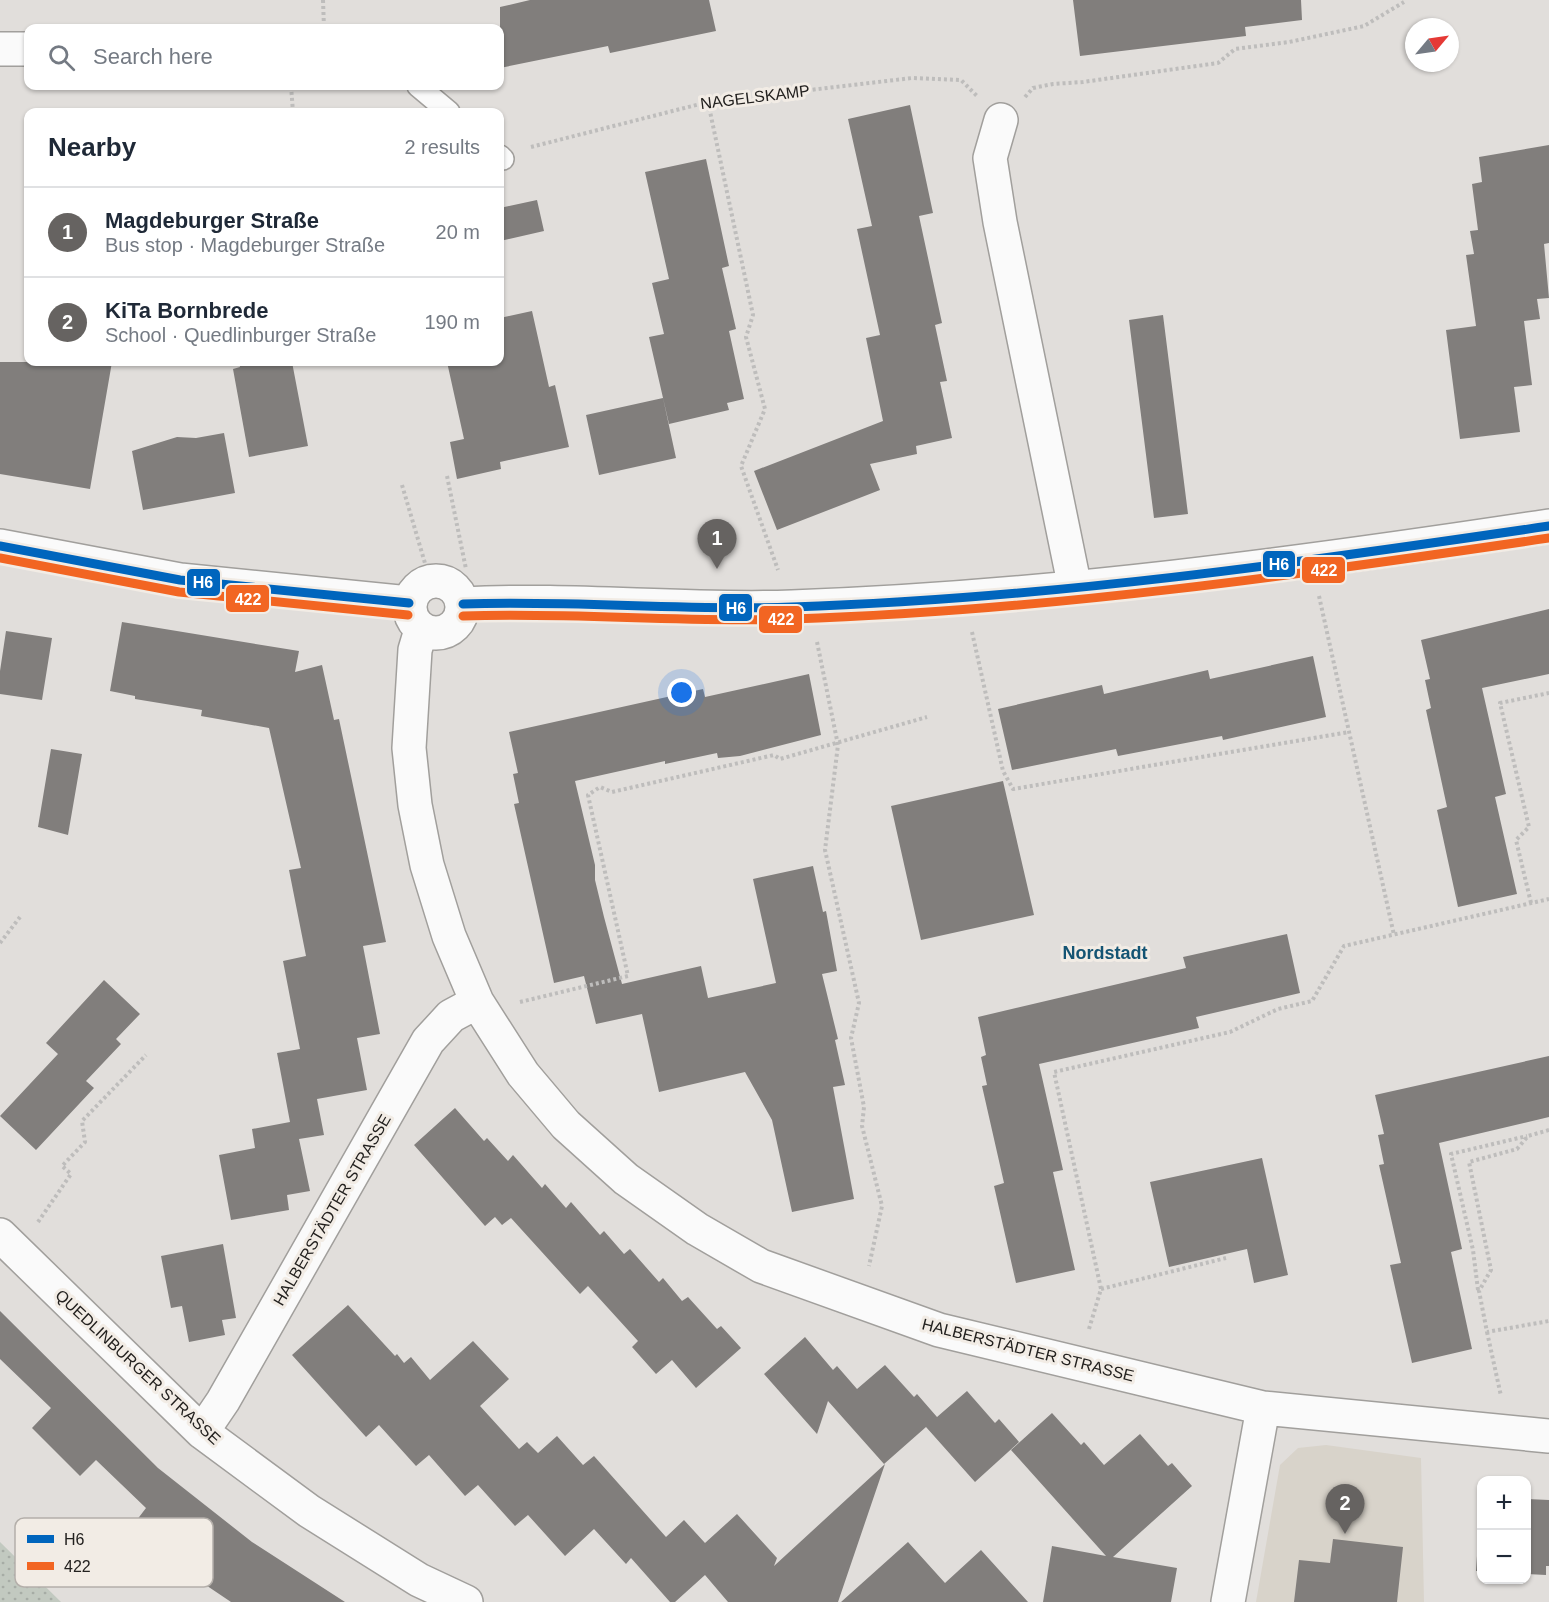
<!DOCTYPE html>
<html lang="en">
<head>
<meta charset="utf-8">
<style>
	body { margin:0; font-family:Helvetica,sans-serif; background:#f2f2f3; color:#1f2937 }
	.controls { position:absolute; right:18px; bottom:18px; display:grid; overflow:hidden; border-radius:12px; box-shadow:0 2px 4px #0004 }
	.controls button { width:54px; height:54px; display:grid; place-items:center; padding:0; border:0; border-bottom:2px solid #e0e1e3; background:#fff; color:#1f2937; font:30px sans-serif }
	.compass { position:absolute; left:1405px; top:18px; width:54px; height:54px; border-radius:50%; background:#fff; box-shadow:0 2px 4px #0004; rotate:61deg }
	.you { position:absolute; left:682px; top:693px; width:21px; height:21px; margin:-15px; border:4px solid #fff; border-radius:50%; background:#1a73e8; box-shadow:0 0 0 9px #1a73e833 }
	.badge { display:grid; place-items:center; width:39px; height:39px; border-radius:50%; background:#666361; color:#fff; font-size:20px; font-weight:700 }
	.pin { position:absolute; translate:-50% -50px; filter:drop-shadow(0 2px 3px #0008) }
	.pin::after { content:''; position:absolute; top:32px; width:21px; height:18px; background:inherit; clip-path:polygon(0 0,100% 0,50% 100%) }
	.list { margin:0; padding:0; list-style:none }
	h2 { display:flex; justify-content:space-between; align-items:center; height:78px; margin:0; padding:0 24px; font-size:26px }
	h2 small { font-size:20px; font-weight:400; color:#747a83 }
	.list li { display:grid; grid-template-columns:39px 1fr auto; gap:18px; align-items:center; box-sizing:border-box; height:90px; padding:0 24px; border-top:2px solid #e0e1e3 }
	.list b { display:block; font-size:22px; white-space:nowrap }
	.list p { margin:0; font-size:20px; white-space:nowrap; color:#747a83 }
	.list em { font-size:20px; font-style:normal; color:#747a83 }
	.icon { flex:none; width:33px; height:33px; fill:none; stroke:currentColor; stroke-width:2; stroke-linecap:round; stroke-linejoin:round }
	.map { position:relative; flex:none; width:1549px; height:1602px; overflow:hidden }
	.search { position:absolute; background:#fff; box-shadow:0 2px 4px #0004; left:24px; top:24px; width:480px; height:66px; display:flex; align-items:center; gap:15px; box-sizing:border-box; padding:0 21px; border-radius:12px; color:#747a83; font-size:22px }
	.panel { position:absolute; background:#fff; box-shadow:0 2px 4px #0004; left:24px; top:108px; width:480px; height:258px; border-radius:12px }
	.map>svg:first-child { display:block }
	.built { fill:#d8d3ca }
	.grass { fill:url(#grass-dots) }
	.building { fill:#817e7c }
	.lines { fill:none; stroke-linecap:round; stroke-linejoin:round }
	.lane-casing { stroke:#a19f9c; stroke-width:24 }
	.street-casing { stroke:#a19f9c; stroke-width:36 }
	.path { stroke:#bebdbc; stroke-width:4; stroke-dasharray:3 3; stroke-linecap:butt }
	.lane { stroke:#fafafa; stroke-width:21 }
	.street { stroke:#fafafa; stroke-width:33 }
	.bus-1-casing { stroke:#f2ece5; stroke-width:14 }
	.bus-2-casing { stroke:#f2ece5; stroke-width:14 }
	.bus-1 { stroke:#0065bd; stroke-width:9 }
	.bus-2 { stroke:#f26522; stroke-width:9 }
	.labels { text-anchor:middle; dominant-baseline:central; stroke-width:6; stroke-linejoin:round; paint-order:stroke }
	.street-label { font-size:16px; fill:#23211f; stroke:#f2ece5 }
	.neighbourhood-label { font-size:18px; font-weight:bold; fill:#145473; stroke:#f2ece5 }
	.key { fill:#f2ece5; stroke:#b4afaa; stroke-width:1.5 }
	.key-label { font-size:16px; fill:#23211f }
	.line-badge { stroke:#f2ece5; stroke-width:2 }
	.badge-label { font-size:16px; text-anchor:middle; font-weight:bold; fill:#fff }
</style>
</head>
<body>
<div class="map">
<svg width="1549" height="1602" viewBox="0 0 1549 1602">
	<defs>
		<pattern id="grass-dots" width="8" height="8" patternUnits="userSpaceOnUse" patternTransform="scale(1.5)"><rect width="8" height="8" fill="#c2c9c0"/><path d="M2 2h.1M6 6h.1" fill="none" stroke="#a6aca5" stroke-width="1.8" stroke-linecap="round"/></pattern>
	</defs>
	<rect width="100%" height="100%" fill="#e1dedb"/>
	<path class="built" d="M 1326,1445 L 1421,1458 L 1424,1602 L 1256,1602 L 1280,1465 L 1298,1448 Z"/>
	<path class="grass" d="M 0,1542 L 61,1602 L 0,1602 Z"/>
	<path class="building" d="M 530,0 L 709,0 L 716,31 L 610,53 L 608,46 L 500,68 L 500,7 Z
		M 1073,0 L 1301,0 L 1302,20 L 1245,27 L 1246,36 L 1080,56 Z
		M 910,105 L 933,213 L 919,216 L 942,323 L 935,325 L 947,381 L 940,382 L 952,438 L 916,446 L 917,454 L 870,464 L 880,490 L 777,530 L 754,471 L 883,421 L 866,338 L 880,335 L 857,229 L 872,226 L 848,119 Z
		M 1549,145 L 1549,243 L 1544,244 L 1549,298 L 1537,299 L 1540,319 L 1524,321 L 1532,385 L 1514,387 L 1520,432 L 1460,439 L 1446,330 L 1476,326 L 1466,255 L 1474,254 L 1470,231 L 1478,230 L 1472,184 L 1482,182 L 1479,157 Z
		M 706,159 L 729,266 L 722,268 L 736,329 L 729,331 L 744,399 L 727,403 L 729,410 L 669,424 L 649,337 L 664,334 L 652,283 L 669,279 L 645,172 Z
		M 537,200 L 544,231 L 500,241 L 500,208 Z
		M 532,311 L 549,387 L 555,385 L 569,447 L 500,462 L 501,469 L 457,479 L 450,442 L 464,439 L 447,362 L 500,362 L 500,318 Z
		M 1163,315 L 1188,514 L 1154,518 L 1129,320 Z
		M 0,362 L 112,362 L 90,489 L 0,474 Z
		M 239,362 L 292,362 L 308,446 L 249,457 L 233,369 L 240,367 Z
		M 663,398 L 676,458 L 599,475 L 586,415 Z
		M 224,433 L 235,493 L 143,510 L 132,451 L 177,437 L 196,438 Z
		M 1549,609 L 1549,674 L 1482,688 L 1506,794 L 1495,797 L 1517,894 L 1458,907 L 1437,810 L 1447,807 L 1426,710 L 1431,708 L 1425,680 L 1430,679 L 1421,640 Z
		M 122,622 L 299,651 L 295,672 L 322,665 L 334,720 L 339,719 L 386,942 L 363,946 L 380,1034 L 357,1038 L 367,1090 L 317,1099 L 324,1135 L 299,1139 L 310,1191 L 287,1195 L 289,1210 L 231,1220 L 219,1155 L 255,1148 L 252,1129 L 290,1122 L 277,1053 L 300,1049 L 283,961 L 306,956 L 289,870 L 301,868 L 269,728 L 201,716 L 202,710 L 135,699 L 135,696 L 110,691 Z
		M 6,631 L 52,638 L 42,700 L 0,694 L 0,671 Z
		M 1313,656 L 1326,717 L 1223,740 L 1222,736 L 1118,756 L 1116,749 L 1012,770 L 998,709 L 1102,685 L 1104,694 L 1208,670 L 1210,679 Z
		M 809,674 L 821,735 L 740,756 L 718,758 L 717,753 L 665,764 L 665,761 L 575,781 L 595,865 L 595,880 L 604,917 L 622,984 L 701,966 L 708,998 L 776,983 L 753,879 L 813,866 L 823,912 L 826,911 L 837,971 L 822,974 L 838,1039 L 835,1040 L 845,1085 L 833,1087 L 854,1199 L 792,1212 L 772,1120 L 745,1072 L 659,1092 L 642,1014 L 596,1024 L 584,976 L 554,983 L 514,804 L 519,803 L 513,774 L 518,773 L 509,732 L 703,689 L 705,697 Z
		M 51,749 L 82,754 L 68,835 L 38,827 Z
		M 1003,781 L 1034,915 L 921,940 L 891,806 Z
		M 1287,934 L 1300,993 L 1196,1017 L 1199,1028 L 1039,1064 L 1063,1170 L 1053,1172 L 1075,1270 L 1016,1283 L 994,1186 L 1004,1183 L 982,1086 L 987,1085 L 981,1057 L 986,1055 L 978,1017 L 1186,968 L 1183,957 Z
		M 104,980 L 140,1014 L 116,1039 L 121,1044 L 86,1081 L 94,1088 L 36,1150 L 0,1116 L 58,1054 L 46,1043 Z
		M 1549,1056 L 1549,1117 L 1439,1143 L 1462,1249 L 1451,1252 L 1472,1349 L 1412,1363 L 1390,1265 L 1401,1263 L 1379,1165 L 1384,1164 L 1378,1135 L 1384,1134 L 1375,1095 Z
		M 455,1108 L 484,1141 L 487,1138 L 508,1161 L 513,1155 L 542,1188 L 545,1184 L 566,1208 L 571,1202 L 600,1235 L 604,1231 L 624,1254 L 630,1249 L 659,1282 L 663,1278 L 682,1301 L 688,1297 L 717,1329 L 721,1326 L 741,1348 L 696,1388 L 672,1360 L 656,1374 L 632,1347 L 638,1341 L 588,1286 L 580,1294 L 511,1218 L 502,1225 L 495,1217 L 485,1226 L 414,1145 Z
		M 1262,1158 L 1288,1275 L 1254,1283 L 1247,1249 L 1169,1267 L 1150,1182 Z
		M 223,1244 L 236,1318 L 222,1320 L 225,1335 L 189,1342 L 182,1306 L 171,1308 L 161,1256 Z
		M 348,1305 L 395,1356 L 397,1354 L 404,1363 L 411,1357 L 430,1380 L 473,1341 L 509,1379 L 480,1406 L 519,1449 L 527,1442 L 538,1453 L 557,1436 L 583,1465 L 594,1456 L 666,1537 L 684,1520 L 705,1543 L 737,1514 L 777,1558 L 774,1566 L 885,1464 L 838,1602 L 728,1602 L 705,1575 L 675,1602 L 670,1602 L 631,1558 L 626,1564 L 594,1529 L 565,1556 L 528,1515 L 515,1526 L 478,1485 L 465,1496 L 429,1455 L 416,1466 L 379,1425 L 366,1437 L 292,1355 Z
		M 0,1311 L 158,1468 L 252,1542 L 345,1602 L 231,1602 L 182,1569 L 185,1566 L 133,1525 L 146,1508 L 96,1460 L 80,1476 L 32,1428 L 51,1408 L 0,1359 Z
		M 805,1337 L 833,1370 L 837,1366 L 857,1389 L 885,1365 L 914,1397 L 917,1394 L 937,1417 L 967,1391 L 995,1423 L 999,1419 L 1019,1442 L 975,1482 L 926,1427 L 884,1464 L 828,1401 L 817,1434 L 764,1374 Z
		M 1052,1413 L 1081,1445 L 1084,1442 L 1104,1465 L 1140,1434 L 1168,1466 L 1172,1463 L 1192,1486 L 1113,1557 L 1177,1568 L 1171,1602 L 1043,1602 L 1052,1546 L 1106,1556 L 1011,1450 Z
		M 1481,1496 L 1482,1496 L 1482,1571 L 1476,1571 Z
		M 1527,1499 L 1549,1500 L 1549,1566 L 1546,1566 L 1546,1575 L 1527,1574 Z
		M 1333,1539 L 1403,1547 L 1397,1602 L 1294,1602 L 1299,1560 L 1330,1563 Z
		M 908,1542 L 945,1583 L 981,1550 L 1028,1602 L 841,1602 Z"/>
	<g class="lines">
		<defs>
			<path id="lane" d="M 418,86 L 449,112
				M 500,156 L 503,159"/>
			<path id="street" d="M 0,49 L 28,49
				M 1001,120 L 990,158 L 1000,222 L 1075,588
				M 0,546 L 180,580 L 409,603
				M410 607a26 26 0 1 1 52 0a26 26 0 1 1-52 0Z
				M 463,604 C 572,598 682,611 792,607 C 1046,598 1298,564 1549,526
				M 421,630 L 415,650 L 409,748 L 415,805 L 427,865 L 449,936 L 477,1002 L 523,1074 L 566,1125 L 626,1179 L 697,1229 L 761,1266 L 939,1330 L 1263,1408 L 1549,1436
				M 0,1235 L 202,1432 L 309,1511 L 419,1580 L 466,1602
				M 202,1432 L 223,1401 L 428,1041 L 451,1016 L 477,1002
				M 1228,1602 L 1263,1408"/>
		</defs>
		<use href="#lane" class="lane-casing"/>
		<use href="#street" class="street-casing"/>
		<path class="path" d="M 323,0 L 324,28
			M 291,86 L 293,112
			M 1025,97 L 1033,88 L 1053,84 L 1083,82 L 1218,63 L 1235,49 L 1289,42 L 1364,26 L 1404,2
			M 708,102 L 753,315 L 746,337 L 765,409 L 741,466 L 778,570
			M 531,147 L 708,102 L 912,78 L 961,80 L 977,96
			M 447,476 L 466,569
			M 402,485 L 427,570
			M 1319,596 L 1394,935
			M 972,632 L 1003,771 L 1013,789 L 1349,732
			M 817,642 L 838,745 L 825,850 L 859,1003 L 851,1038 L 864,1107 L 862,1126 L 882,1206 L 869,1266
			M 1531,903 L 1516,840 L 1529,827 L 1500,703 L 1549,693
			M 0,943 L 20,917
			M 520,1002 L 628,976 L 588,795 L 600,787 L 612,792 L 774,755 L 780,759 L 927,717
			M 1549,1130 L 1528,1136 L 1517,1149 L 1469,1162 L 1491,1270 L 1479,1291 L 1487,1332 L 1549,1321
			M 38,1222 L 71,1174 L 62,1166 L 85,1142 L 82,1121 L 146,1055
			M 1101,1289 L 1226,1258
			M 1478,1290 L 1473,1250 L 1451,1154 L 1527,1136
			M 1089,1329 L 1101,1289 L 1054,1072 L 1230,1032 L 1278,1009 L 1312,1001 L 1344,946 L 1549,899
			M 1487,1332 L 1501,1396"/>
		<use href="#lane" class="lane"/>
		<use href="#street" class="street"/>
		<defs>
			<path id="bus-1" d="M 0,546 L 180,580 L 409,603
				M 463,604 C 573,600 682,611 792,607 C 1046,599 1298,563 1549,526"/>
			<path id="bus-2" d="M 0,558 L 179,592 L 408,615
				M 463,616 C 573,612 682,623 792,619 C 1046,611 1298,575 1549,538"/>
		</defs>
		<use href="#bus-1" class="bus-1-casing"/>
		<use href="#bus-2" class="bus-2-casing"/>
		<use href="#bus-1" class="bus-1"/>
		<use href="#bus-2" class="bus-2"/>
	</g>
	<g class="labels">
		<g class="street-label">
			<text transform="translate(755 97) rotate(-7)">NAGELSKAMP</text>
			<text transform="translate(332 1210) rotate(-60)">HALBERSTÄDTER STRASSE</text>
			<text transform="translate(1028 1350) rotate(14)">HALBERSTÄDTER STRASSE</text>
			<text transform="translate(138 1367) rotate(43)">QUEDLINBURGER STRASSE</text>
		</g>
		<g class="neighbourhood-label">
			<text x="1105" y="953">Nordstadt</text>
		</g>
	</g>
	<rect x="15" y="1518" width="198" height="69" rx="9" class="key"/>
	<rect x="27" y="1535" width="27" height="8" fill="#0065bd"/>
	<rect x="27" y="1562" width="27" height="8" fill="#f26522"/>
	<g class="key-label">
		<text x="64" y="1545">H6</text>
		<text x="64" y="1572">422</text>
	</g>
	<g class="line-badge">
		<rect x="1262" y="550" width="34" height="28" rx="6" fill="#0065bd"/>
		<rect x="1301" y="556" width="45" height="28" rx="6" fill="#f26522"/>
		<rect x="186" y="568" width="35" height="29" rx="6" fill="#0065bd"/>
		<rect x="225" y="584" width="45" height="29" rx="6" fill="#f26522"/>
		<rect x="718" y="593" width="35" height="29" rx="6" fill="#0065bd"/>
		<rect x="758" y="605" width="45" height="29" rx="6" fill="#f26522"/>
	</g>
	<g class="badge-label">
		<text x="1279" y="570">H6</text>
		<text x="1324" y="576">422</text>
		<text x="203" y="588">H6</text>
		<text x="248" y="605">422</text>
		<text x="736" y="614">H6</text>
		<text x="781" y="625">422</text>
	</g>
</svg>
<div class="controls">
<button>+</button>
<button>−</button>
</div>
<svg class="compass" viewBox="-18 -18 36 36"><path d="M0-13l5 13h-10z" fill="#e53935"/><path d="M0 13l5-13h-10z" fill="#747a83"/></svg>
<div class="you"></div>
<div class="pin badge" style="left:717px;top:569px">1</div>
<div class="pin badge" style="left:1345px;top:1534px">2</div>
<div class="search"><svg class="icon" aria-label="search" viewBox="0 0 24 24"><circle cx="10" cy="10" r="6"/><path d="M15 15l6 6"/></svg>Search here</div>
<section class="panel">
<h2>Nearby<small>2 results</small></h2>
<ul class="list">
<li><span class="badge">1</span><div><b>Magdeburger Straße</b><p>Bus stop · Magdeburger Straße</p></div><em>20 m</em></li>
<li><span class="badge">2</span><div><b>KiTa Bornbrede</b><p>School · Quedlinburger Straße</p></div><em>190 m</em></li>
</ul>
</section>
</div>
</body>
</html>
